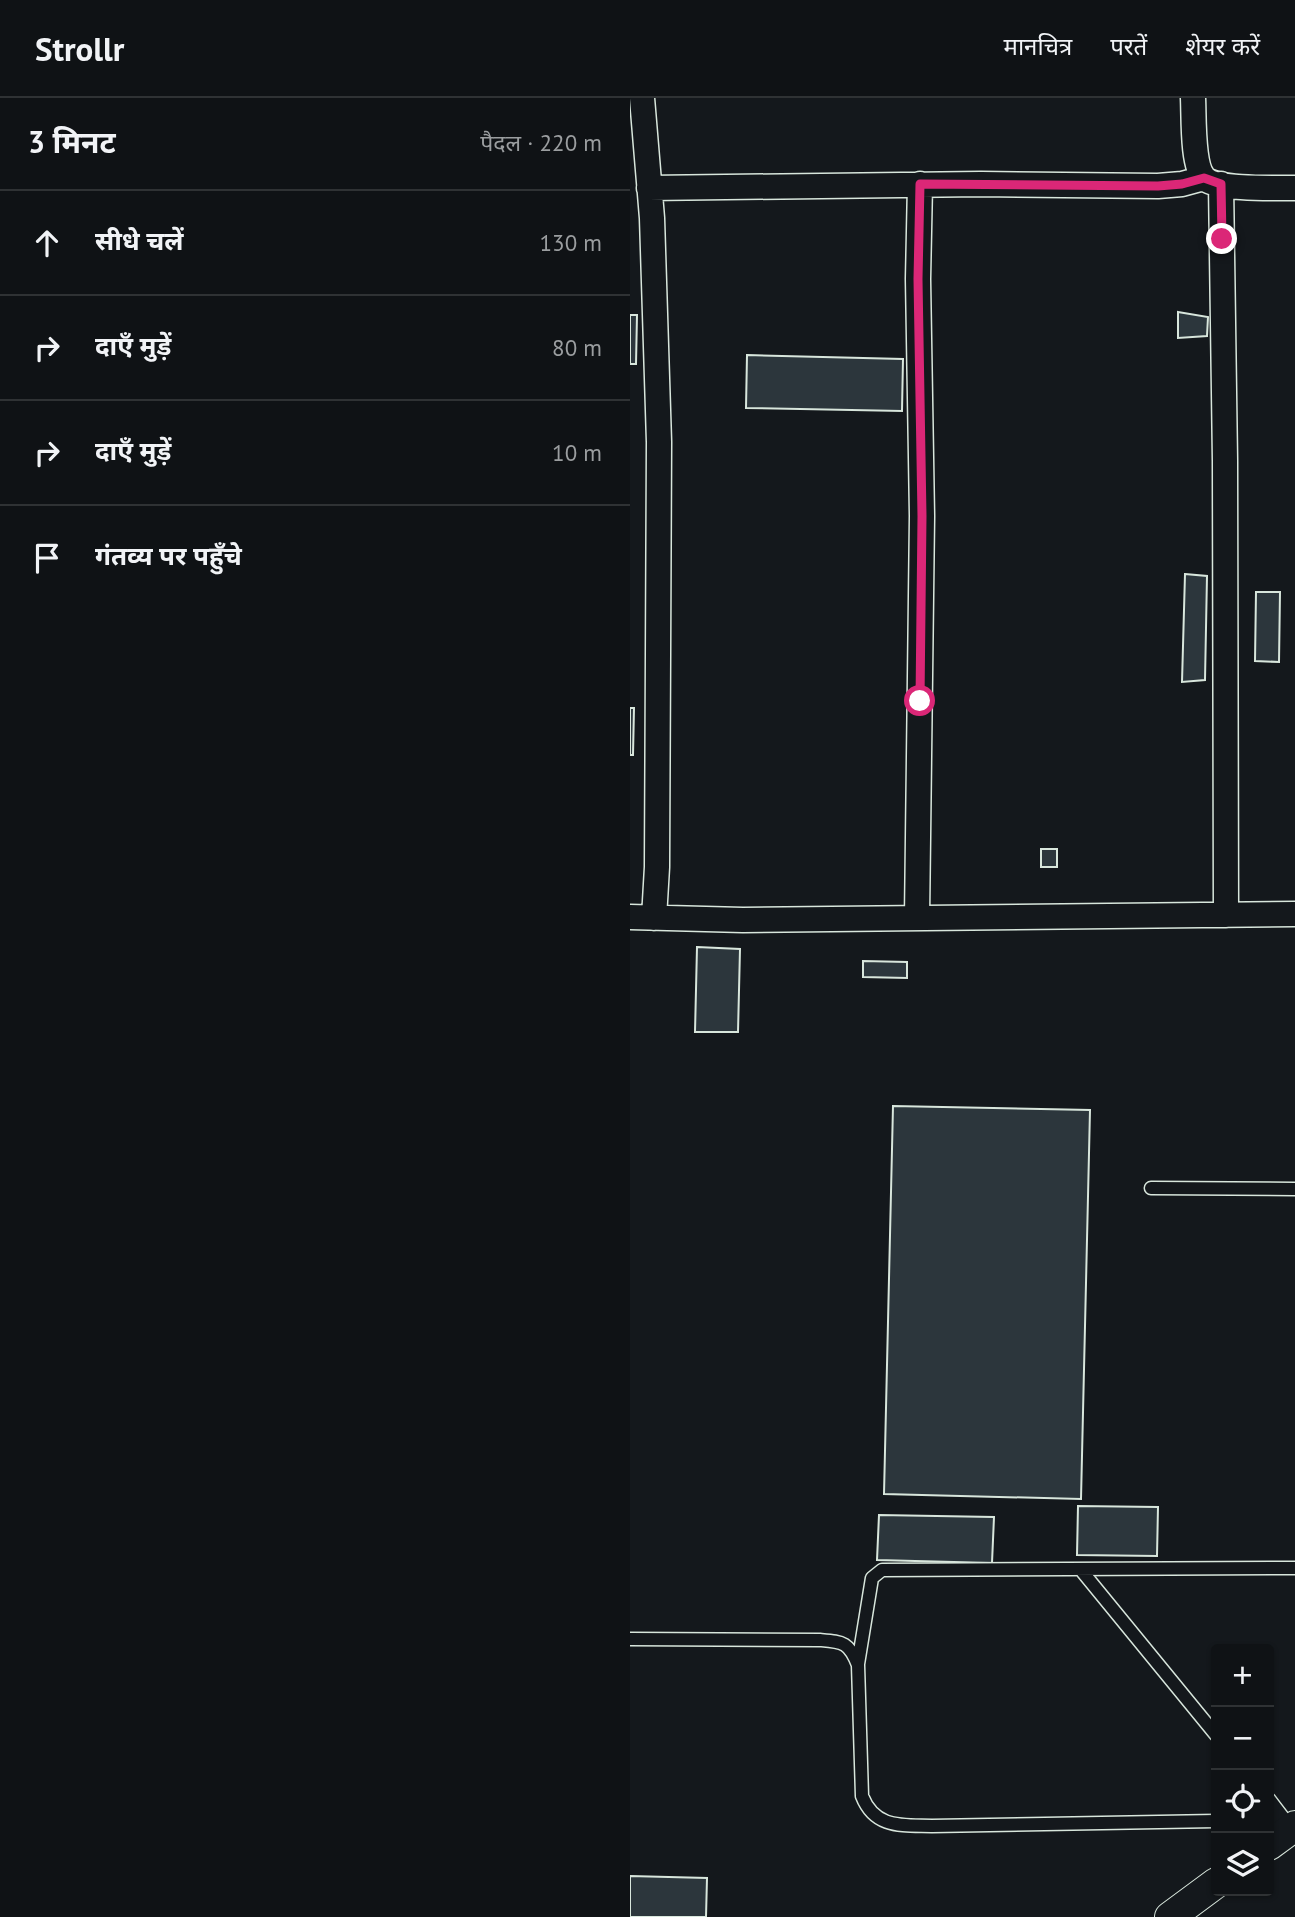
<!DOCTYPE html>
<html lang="hi">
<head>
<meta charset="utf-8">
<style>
	body { margin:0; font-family:"PT Sans","Noto Sans Devanagari",sans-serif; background:#1d2022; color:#f1f3f6 }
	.controls { position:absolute; right:21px; bottom:21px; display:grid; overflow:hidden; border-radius:7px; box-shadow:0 2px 5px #0004 }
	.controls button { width:63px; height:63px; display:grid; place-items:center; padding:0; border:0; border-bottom:2px solid #2f3234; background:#0f1215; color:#f1f3f6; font:35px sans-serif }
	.stop { position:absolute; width:21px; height:21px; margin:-16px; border:5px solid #db2777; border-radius:50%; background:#fff }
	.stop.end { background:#db2777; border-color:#fff; box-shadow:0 2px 7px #0008 }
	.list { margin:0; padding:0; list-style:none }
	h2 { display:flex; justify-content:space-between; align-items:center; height:91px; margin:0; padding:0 28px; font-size:30px }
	h2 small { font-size:23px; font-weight:400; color:#9b9ea0 }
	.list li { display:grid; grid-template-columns:46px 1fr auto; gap:21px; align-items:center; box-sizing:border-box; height:105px; padding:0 28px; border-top:2px solid #2f3234 }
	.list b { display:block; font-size:26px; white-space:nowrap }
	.list em { font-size:23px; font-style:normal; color:#9b9ea0 }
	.icon { flex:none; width:38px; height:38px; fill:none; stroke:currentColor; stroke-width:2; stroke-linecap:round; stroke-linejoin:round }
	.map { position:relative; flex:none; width:665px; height:1819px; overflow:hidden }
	header { display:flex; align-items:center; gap:42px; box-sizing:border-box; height:98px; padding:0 35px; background:#0f1215; border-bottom:2px solid #2f3234 }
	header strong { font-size:33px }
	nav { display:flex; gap:38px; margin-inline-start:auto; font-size:24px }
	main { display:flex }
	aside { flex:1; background:#0f1215 }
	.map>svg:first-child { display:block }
	.building { fill:#2c363c; stroke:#d8e6dc; stroke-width:2 }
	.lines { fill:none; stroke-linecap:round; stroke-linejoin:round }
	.service-casing { stroke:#d8e6dc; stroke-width:15 }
	.minor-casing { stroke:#d8e6dc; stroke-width:27 }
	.tertiary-casing { stroke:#d8e6dc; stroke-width:32 }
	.service { stroke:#14181c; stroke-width:12 }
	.minor { stroke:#14181c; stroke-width:24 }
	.tertiary { stroke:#14181c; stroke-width:30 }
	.route { stroke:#db2777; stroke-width:9 }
</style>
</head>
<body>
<header>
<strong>Strollr</strong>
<nav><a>मानचित्र</a><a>परतें</a><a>शेयर करें</a></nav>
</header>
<main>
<aside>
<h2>3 मिनट<small>पैदल · 220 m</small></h2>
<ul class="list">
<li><svg class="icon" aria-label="ahead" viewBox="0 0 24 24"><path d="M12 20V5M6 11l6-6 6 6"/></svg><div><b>सीधे चलें</b></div><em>130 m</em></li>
<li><svg class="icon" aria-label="right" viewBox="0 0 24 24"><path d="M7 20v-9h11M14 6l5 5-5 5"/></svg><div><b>दाएँ मुड़ें</b></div><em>80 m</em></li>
<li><svg class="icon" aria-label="right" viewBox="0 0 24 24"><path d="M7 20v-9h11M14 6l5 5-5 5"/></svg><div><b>दाएँ मुड़ें</b></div><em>10 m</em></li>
<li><svg class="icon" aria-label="arrive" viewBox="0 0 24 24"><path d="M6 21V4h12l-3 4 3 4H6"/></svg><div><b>गंतव्य पर पहुँचे</b></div></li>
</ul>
</aside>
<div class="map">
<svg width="665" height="1819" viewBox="0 0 665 1819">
	<rect width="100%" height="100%" fill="#14181c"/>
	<path class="building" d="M 548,214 L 578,219 L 577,238 L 548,240 Z
		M 0,217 L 7,217 L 6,266 L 0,266 Z
		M 117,257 L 273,261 L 272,313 L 116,310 Z
		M 555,476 L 577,478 L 575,582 L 552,584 Z
		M 626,494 L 650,494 L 649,564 L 625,563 Z
		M 0,610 L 4,610 L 3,657 L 0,657 Z
		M 411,751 L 427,751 L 427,769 L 411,769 Z
		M 67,849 L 110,851 L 108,934 L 65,934 Z
		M 233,863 L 277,864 L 277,880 L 233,879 Z
		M 263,1008 L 460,1012 L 451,1401 L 254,1396 Z
		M 448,1408 L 528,1409 L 527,1458 L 447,1457 Z
		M 249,1417 L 364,1419 L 362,1465 L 247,1462 Z
		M 0,1778 L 77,1780 L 76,1819 L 0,1819 Z"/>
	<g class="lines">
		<defs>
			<path id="service" d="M 521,1090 L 665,1091
				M 451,1472 L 586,1637
				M 0,1541 L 190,1542 C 213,1544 219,1544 228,1567 L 232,1698 C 245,1731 272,1727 302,1728 L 586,1723
				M 228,1566 L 242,1480 L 252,1472 L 665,1470
				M 639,1701 L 655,1722
				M 639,1722 L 663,1722"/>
			<path id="minor" d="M 12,0 L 22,120 L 29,344 L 27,769 L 24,820
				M 563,0 C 564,18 562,67 574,80 C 585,92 648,90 665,90
				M 591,86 L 595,363 L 596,817
				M 19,90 L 351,86 L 528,88 L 552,86 L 574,80
				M 0,819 L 113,822 L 665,816
				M 287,820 L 292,418 L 288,181 L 290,86"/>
			<path id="tertiary" d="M 639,1747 L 665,1728
				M 540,1819 L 586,1785"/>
		</defs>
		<use href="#service" class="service-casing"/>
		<use href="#minor" class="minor-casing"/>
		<use href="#tertiary" class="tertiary-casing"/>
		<use href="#service" class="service"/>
		<use href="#minor" class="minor"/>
		<use href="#tertiary" class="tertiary"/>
	</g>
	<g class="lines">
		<path class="route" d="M 290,603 L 292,418 L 288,181 L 290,86 L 528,88 L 552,86 L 574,80 L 591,86 L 592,141"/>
	</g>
</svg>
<div class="controls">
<button>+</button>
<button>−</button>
<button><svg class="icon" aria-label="locate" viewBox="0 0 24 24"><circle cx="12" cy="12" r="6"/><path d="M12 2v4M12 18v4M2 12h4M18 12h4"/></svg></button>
<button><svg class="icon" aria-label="layers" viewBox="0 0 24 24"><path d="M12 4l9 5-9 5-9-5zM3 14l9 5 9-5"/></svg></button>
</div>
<div class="stop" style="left:290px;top:603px"></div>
<div class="stop end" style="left:592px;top:141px"></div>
</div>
</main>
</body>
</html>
